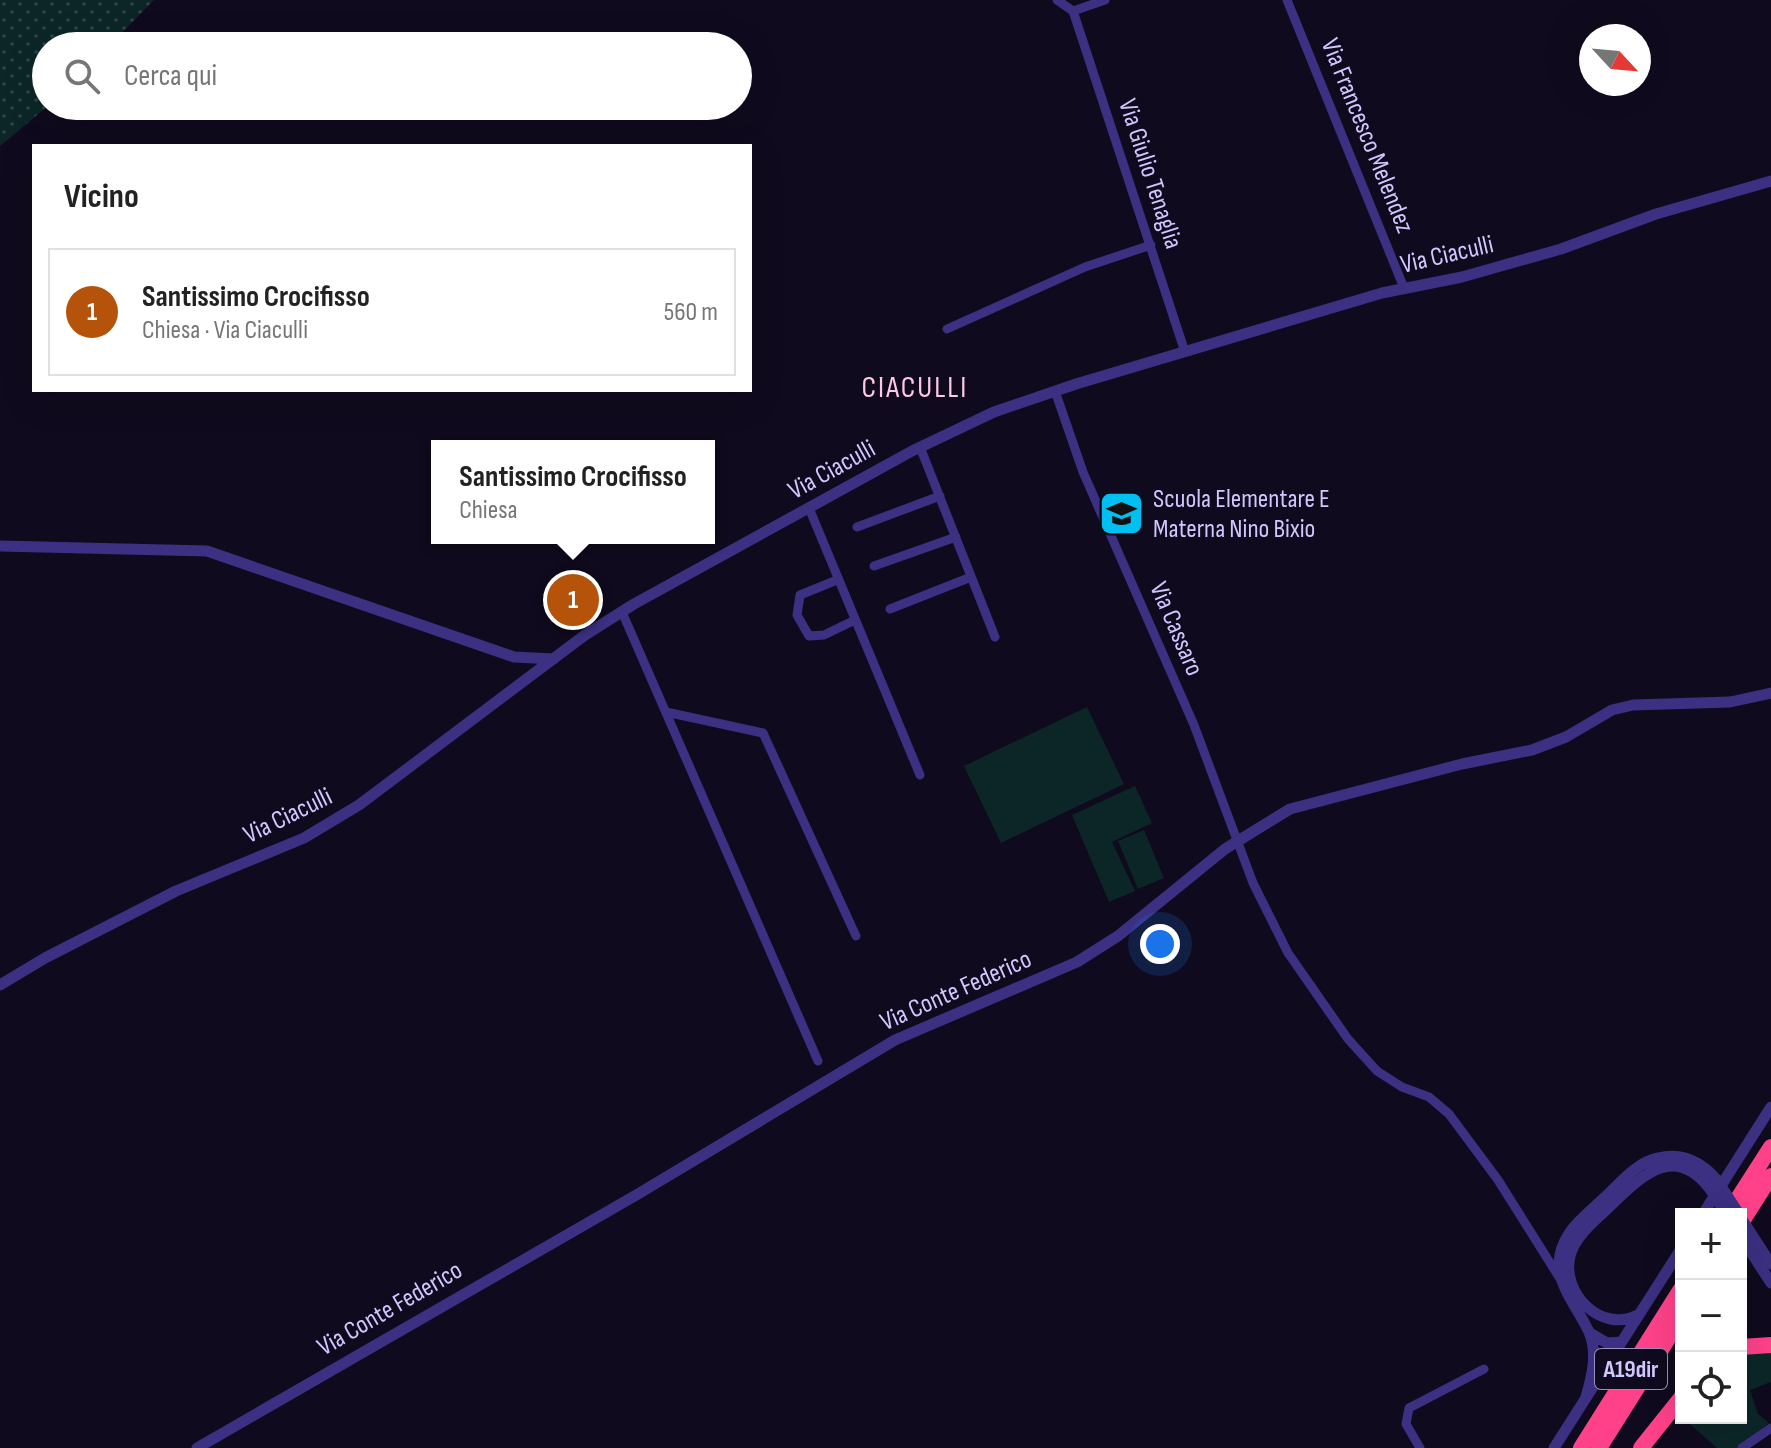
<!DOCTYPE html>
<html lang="it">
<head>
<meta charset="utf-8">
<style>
	body { margin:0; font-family:"Sofia Sans Condensed",sans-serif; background:#f6f6f6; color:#222 }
	.controls { position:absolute; right:24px; bottom:24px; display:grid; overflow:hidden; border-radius:0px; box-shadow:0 8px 32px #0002 }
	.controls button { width:72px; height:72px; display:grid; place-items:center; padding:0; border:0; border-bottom:2px solid #e0e0e0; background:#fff; color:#222; font:40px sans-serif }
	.compass { position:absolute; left:1579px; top:24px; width:72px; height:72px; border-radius:50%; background:#fff; box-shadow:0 8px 32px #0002; rotate:116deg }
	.you { position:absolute; left:1160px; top:944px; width:28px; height:28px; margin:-20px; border:6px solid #fff; border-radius:50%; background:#1a73e8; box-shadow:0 0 0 12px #1a73e833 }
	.badge { display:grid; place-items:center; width:52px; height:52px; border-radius:50%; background:#b45309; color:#fff; font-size:26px; font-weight:700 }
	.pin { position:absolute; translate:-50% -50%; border:4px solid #fff; box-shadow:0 2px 8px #0006 }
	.popup { position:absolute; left:431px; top:440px; width:284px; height:104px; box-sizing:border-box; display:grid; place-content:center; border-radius:0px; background:#fff; filter:drop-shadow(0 2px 6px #0005); font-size:26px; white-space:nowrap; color:#767676 }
	.popup b { font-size:30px; color:#222 }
	.popup::after { content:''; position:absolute; left:50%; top:100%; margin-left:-16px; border:16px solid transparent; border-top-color:#fff }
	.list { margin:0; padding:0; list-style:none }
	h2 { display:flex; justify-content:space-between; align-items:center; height:104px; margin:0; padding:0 32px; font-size:34px }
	h2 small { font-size:26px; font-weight:400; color:#767676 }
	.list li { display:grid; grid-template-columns:52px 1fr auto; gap:24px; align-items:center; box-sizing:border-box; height:128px; margin:0 16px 16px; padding:0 16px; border:2px solid #e0e0e0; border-radius:0px }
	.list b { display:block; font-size:30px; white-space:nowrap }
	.list p { margin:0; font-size:26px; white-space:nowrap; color:#767676 }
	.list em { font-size:26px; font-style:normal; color:#767676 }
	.icon { flex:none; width:44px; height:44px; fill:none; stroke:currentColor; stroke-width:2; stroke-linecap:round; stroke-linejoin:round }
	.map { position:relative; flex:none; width:1771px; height:1448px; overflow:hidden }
	.search { position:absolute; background:#fff; box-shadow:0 8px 32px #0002; left:32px; top:32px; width:720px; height:88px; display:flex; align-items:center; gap:20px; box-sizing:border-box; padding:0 28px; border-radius:44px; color:#767676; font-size:30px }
	.panel { position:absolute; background:#fff; box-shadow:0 8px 32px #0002; left:32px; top:144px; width:720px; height:248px; border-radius:0px }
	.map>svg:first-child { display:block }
	.grass { fill:url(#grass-dots) }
	.garden { fill:#0c2628 }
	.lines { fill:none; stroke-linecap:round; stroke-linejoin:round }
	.minor { stroke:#3b3081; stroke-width:9 }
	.tertiary { stroke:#3b3081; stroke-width:11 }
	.motorway { stroke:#ff4189; stroke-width:16 }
	.tertiary-bridge { stroke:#3b3081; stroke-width:11 }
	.labels { text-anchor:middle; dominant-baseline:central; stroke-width:6; stroke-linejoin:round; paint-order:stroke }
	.shield { fill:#0f0a1d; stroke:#988ebb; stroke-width:2 }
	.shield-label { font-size:24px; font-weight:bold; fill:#d2c6ff }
	.street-label { font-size:26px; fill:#d2c6ff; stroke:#0f0a1d }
	.poi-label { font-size:26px; fill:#d2c6ff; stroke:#0f0a1d; text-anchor:start }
	.quarter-label { font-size:30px; letter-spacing:2px; fill:#ffc8e5; stroke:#0f0a1d }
</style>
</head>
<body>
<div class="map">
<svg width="1771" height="1448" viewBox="0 0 1771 1448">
	<defs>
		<pattern id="grass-dots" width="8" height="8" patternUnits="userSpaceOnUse" patternTransform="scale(2)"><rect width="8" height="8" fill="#0c2628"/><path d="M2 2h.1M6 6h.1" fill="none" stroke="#2e4448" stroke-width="1.8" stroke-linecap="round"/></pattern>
	</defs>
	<rect width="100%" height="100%" fill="#0f0a1d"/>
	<path class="grass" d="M 0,0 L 154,0 L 109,46 L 46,46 L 48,106 L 0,146 Z"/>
	<path class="garden" d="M 1087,707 L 1124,784 L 1001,843 L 964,766 Z
		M 1135,786 L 1152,823 L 1112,842 L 1135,891 L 1109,902 L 1072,815 Z
		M 1144,830 L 1164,878 L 1138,889 L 1118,841 Z
		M 1771,1350 L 1771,1382 L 1750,1390 L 1758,1414 L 1769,1423 L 1737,1448 L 1717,1448 L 1683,1418 L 1741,1418 L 1741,1354 Z"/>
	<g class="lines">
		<path class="minor" d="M 1057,0 L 1073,11
			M 1287,0 L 1404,288
			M 1073,11 L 1185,352
			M 1073,11 L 1105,0
			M 947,329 L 1085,267 L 1151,245
			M 1055,391 L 1083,472 L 1194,725 L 1253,883 L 1288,953 L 1348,1039 L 1377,1071 L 1402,1087 L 1429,1097 L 1449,1114 L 1498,1180 L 1559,1277
			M 920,447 L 995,637
			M 809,508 L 920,775
			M 857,527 L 940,496
			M 874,566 L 956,537
			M 837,580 L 800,595 L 797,615 L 809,636 L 824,635 L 855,620
			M 890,609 L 971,577
			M 622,612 L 818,1061
			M 666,712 L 763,733 L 856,936
			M 1420,1448 L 1406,1424 L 1409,1408 L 1484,1369
			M 1742,1448 L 1771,1428"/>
		<path class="tertiary" d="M 0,546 L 207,551 L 514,657 L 554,659
			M 0,985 L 45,958 L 176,891 L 304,838 L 359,805 L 585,635 L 634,604 L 912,451 L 994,412 L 1076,384 L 1382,293 L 1462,277 L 1561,249 L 1656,214 L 1771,181
			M 1703,1214 L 1771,1107
			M 1741,1237 L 1771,1283
			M 1638,1315 C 1601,1334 1561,1293 1570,1256 C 1575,1236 1594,1222 1608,1208 C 1640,1178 1673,1141 1710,1189
			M 1590,1333 L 1607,1343 L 1621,1342
			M 1586,1397 C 1592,1376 1598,1353 1589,1332 C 1572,1296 1543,1272 1570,1232 C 1579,1219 1594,1208 1605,1197 C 1620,1183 1637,1162 1658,1158 C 1682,1152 1702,1162 1717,1180
			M 197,1448 L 638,1194 L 895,1040 L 1077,962 L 1118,936 L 1225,849 L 1290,809 L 1462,764 L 1532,750 L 1566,737 L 1612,710 L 1633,705 L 1730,702 L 1771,693
			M 1554,1448 L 1681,1249"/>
		<path class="motorway" d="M 1728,1214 L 1771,1147
			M 1741,1223 L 1771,1176
			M 1741,1347 L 1771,1345
			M 1581,1448 L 1681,1289
			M 1599,1448 L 1681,1318
			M 1641,1448 L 1681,1398"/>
		<path class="tertiary-bridge" d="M 1717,1180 L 1739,1214
			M 1710,1189 L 1726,1214
			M 1741,1218 L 1771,1264"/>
	</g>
	<defs>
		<symbol id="school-square" viewBox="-11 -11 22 22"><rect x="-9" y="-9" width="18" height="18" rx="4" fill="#00c0f1" stroke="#0f0a1d"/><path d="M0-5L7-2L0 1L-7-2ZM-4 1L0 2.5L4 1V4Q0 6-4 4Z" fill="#111"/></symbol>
	</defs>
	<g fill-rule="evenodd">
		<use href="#school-square" x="1096" y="488" width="51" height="51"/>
	</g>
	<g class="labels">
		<rect class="shield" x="1595" y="1349" width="72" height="40" rx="6"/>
		<g class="shield-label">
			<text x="1631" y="1369">A19dir</text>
		</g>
		<g class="street-label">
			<text transform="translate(1367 136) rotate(68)">Via Francesco Melendez</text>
			<text transform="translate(1150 174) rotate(72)">Via Giulio Tenaglia</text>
			<text transform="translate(1447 255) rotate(-13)">Via Ciaculli</text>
			<text transform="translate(832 470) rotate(-29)">Via Ciaculli</text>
			<text transform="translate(1176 629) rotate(67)">Via Cassaro</text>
			<text transform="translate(288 816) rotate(-26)">Via Ciaculli</text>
			<text transform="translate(956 991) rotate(-24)">Via Conte Federico</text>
			<text transform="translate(390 1309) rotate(-30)">Via Conte Federico</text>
		</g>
		<g class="poi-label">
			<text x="1153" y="499">Scuola Elementare E<tspan x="1153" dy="30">Materna Nino Bixio</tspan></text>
		</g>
		<g class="quarter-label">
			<text x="915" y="388">CIACULLI</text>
		</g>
	</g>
</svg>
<div class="controls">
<button>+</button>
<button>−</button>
<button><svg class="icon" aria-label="locate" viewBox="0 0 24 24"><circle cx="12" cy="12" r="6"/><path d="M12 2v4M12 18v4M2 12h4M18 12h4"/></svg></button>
</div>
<svg class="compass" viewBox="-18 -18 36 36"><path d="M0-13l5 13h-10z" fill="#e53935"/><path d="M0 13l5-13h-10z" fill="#767676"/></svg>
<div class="you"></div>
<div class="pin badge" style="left:573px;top:600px">1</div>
<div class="popup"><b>Santissimo Crocifisso</b>Chiesa</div>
<div class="search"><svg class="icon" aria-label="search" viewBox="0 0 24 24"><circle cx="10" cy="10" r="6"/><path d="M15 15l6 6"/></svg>Cerca qui</div>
<section class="panel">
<h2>Vicino<small></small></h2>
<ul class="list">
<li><span class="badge">1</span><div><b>Santissimo Crocifisso</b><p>Chiesa · Via Ciaculli</p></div><em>560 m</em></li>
</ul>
</section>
</div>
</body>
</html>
